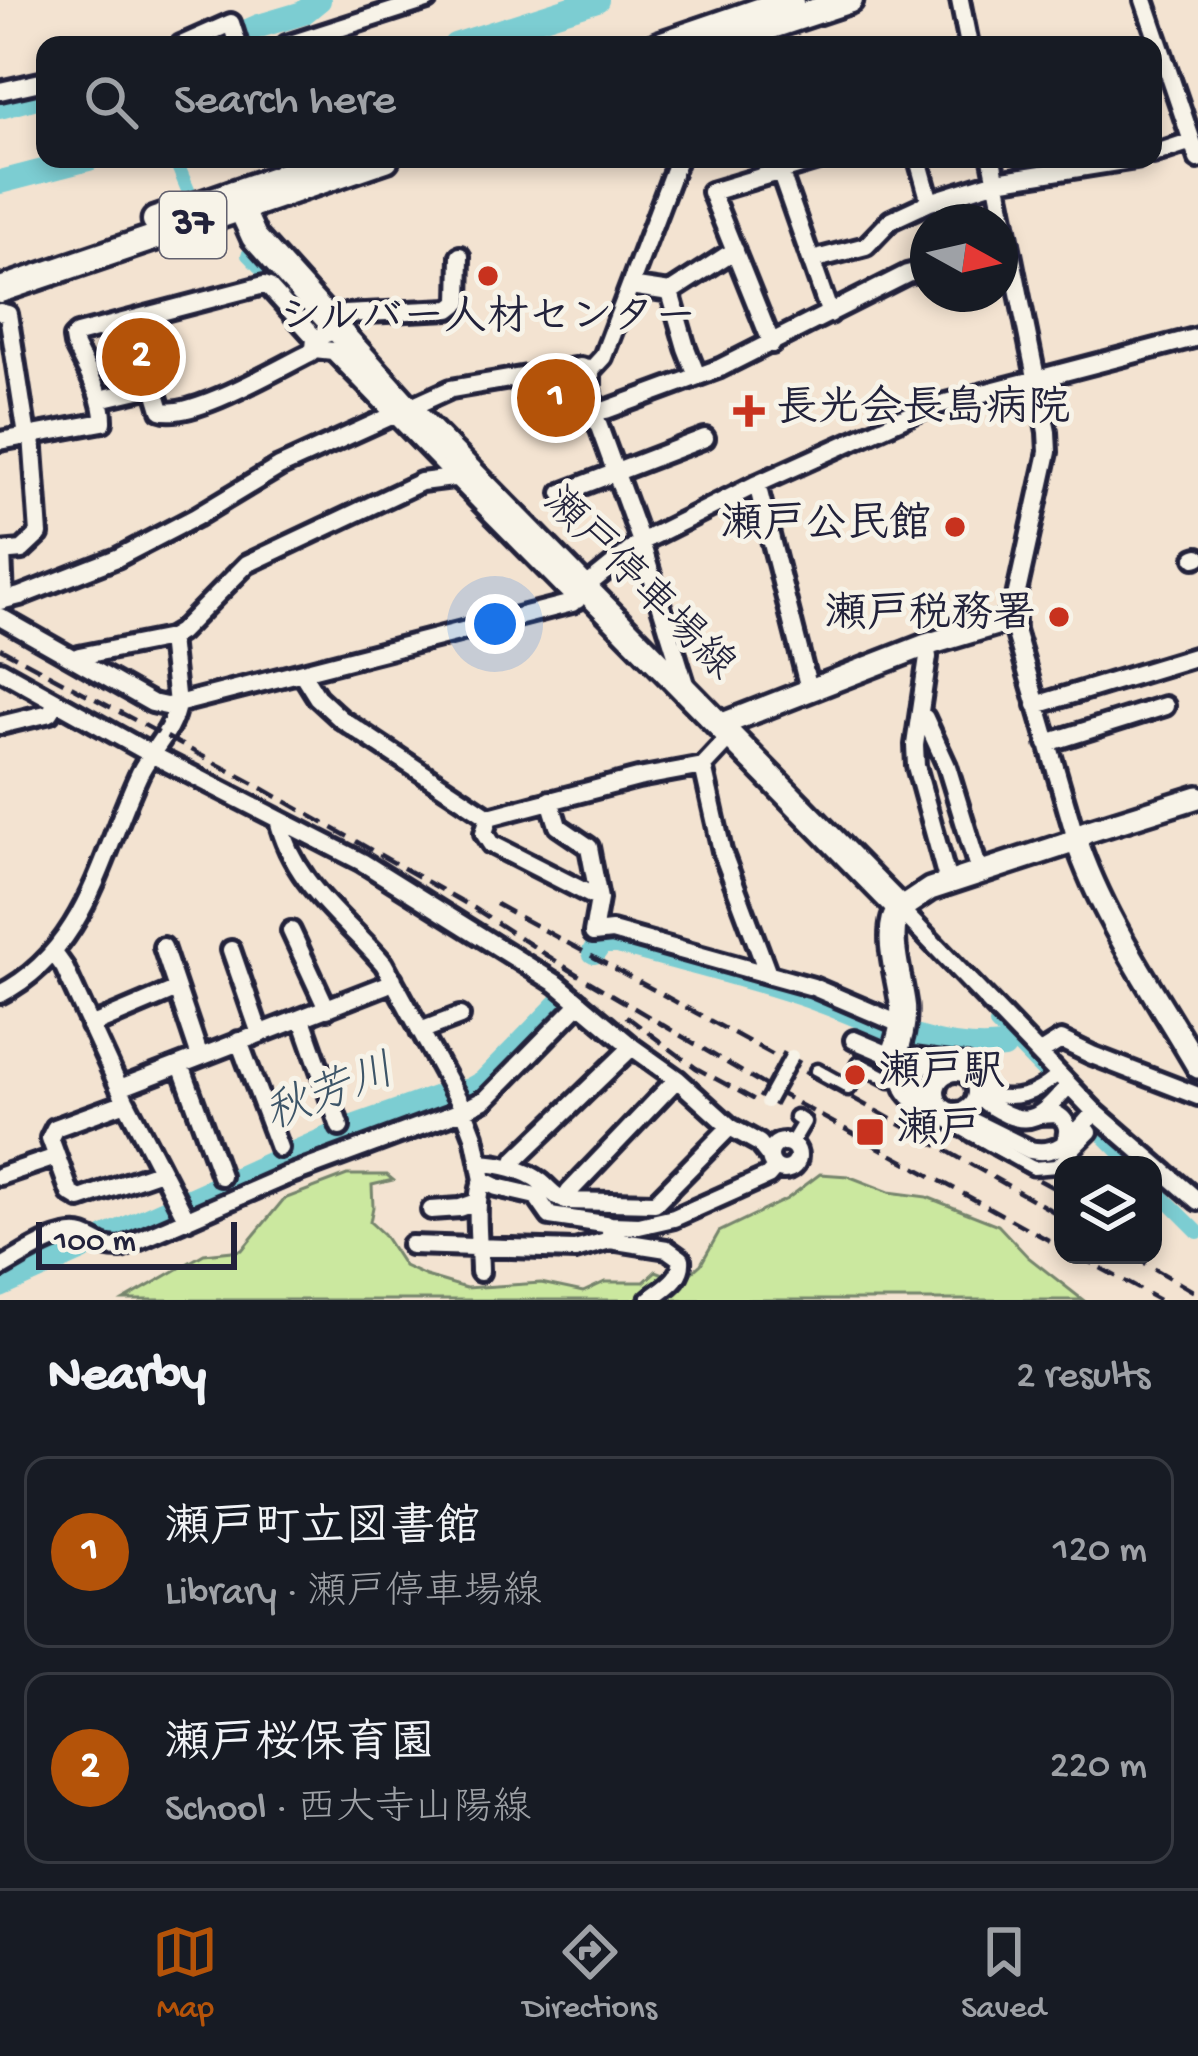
<!DOCTYPE html>
<html lang="en">
<head>
<meta charset="utf-8">
<style>
	body { margin:0; font-family:"Gochi Hand","Klee One",sans-serif; background:#242831; color:#f1f3f6 }
	.controls { position:absolute; right:36px; bottom:36px; display:grid; overflow:hidden; border-radius:24px; box-shadow:0 6px 18px #0003 }
	.controls button { width:108px; height:108px; display:grid; place-items:center; padding:0; border:0; border-bottom:3px solid #363941; background:#171b24; color:#f1f3f6; font:60px sans-serif }
	.compass { position:absolute; left:910px; top:204px; width:108px; height:108px; border-radius:50%; background:#171b24; box-shadow:0 6px 18px #0003; rotate:98deg }
	.scale { position:absolute; left:36px; bottom:30px; width:201px; box-sizing:border-box; padding-left:12px; border:6px solid #22223b; border-top:0; font-size:33px; line-height:42px; white-space:nowrap; color:#22223b; -webkit-text-stroke:9px #f7f3e8; paint-order:stroke }
	.you { position:absolute; left:495px; top:624px; width:42px; height:42px; margin:-30px; border:9px solid #fff; border-radius:50%; background:#1a73e8; box-shadow:0 0 0 18px #1a73e833 }
	.badge { display:grid; place-items:center; width:78px; height:78px; border-radius:50%; background:#b45309; color:#fff; font-size:39px; font-weight:700 }
	.pin { position:absolute; translate:-50% -50%; border:6px solid #fff; box-shadow:0 3px 12px #0006 }
	.list { margin:0; padding:0; list-style:none }
	h2 { display:flex; justify-content:space-between; align-items:center; height:156px; margin:0; padding:0 48px; font-size:51px }
	h2 small { font-size:39px; font-weight:400; color:#9ea1a6 }
	.list li { display:grid; grid-template-columns:78px 1fr auto; gap:36px; align-items:center; box-sizing:border-box; height:192px; margin:0 24px 24px; padding:0 24px; border:3px solid #363941; border-radius:24px }
	.list b { display:block; font-size:45px; white-space:nowrap }
	.list p { margin:0; font-size:39px; white-space:nowrap; color:#9ea1a6 }
	.list em { font-size:39px; font-style:normal; color:#9ea1a6 }
	.icon { flex:none; width:66px; height:66px; fill:none; stroke:currentColor; stroke-width:2; stroke-linecap:round; stroke-linejoin:round }
	.map { position:relative; flex:none; width:1198px; height:1300px; overflow:hidden }
	.search { position:absolute; background:#171b24; box-shadow:0 6px 18px #0003; left:36px; right:36px; top:36px; height:132px; display:flex; align-items:center; gap:30px; box-sizing:border-box; padding:0 42px; border-radius:24px; color:#9ea1a6; font-size:45px }
	.sheet { height:588px; background:#171b24 }
	nav { display:flex; justify-content:space-around; align-items:center; box-sizing:border-box; height:168px; border-top:3px solid #363941; background:#171b24; font-size:33px; color:#9ea1a6 }
	nav a { display:grid; justify-items:center; gap:6px }
	nav .on { color:#b45309 }
	.map>svg:first-child { display:block }
	.green { fill:#cbe89f; stroke:#76856d; stroke-width:3 }
	.lines { fill:none; stroke-linecap:round; stroke-linejoin:round }
	.canal { stroke:#7bcdd2; stroke-width:14 }
	.river { stroke:#7bcdd2; stroke-width:24 }
	.pedestrian-casing { stroke:#22223b; stroke-width:21 }
	.minor-casing { stroke:#22223b; stroke-width:26 }
	.tertiary-casing { stroke:#22223b; stroke-width:30 }
	.secondary-casing { stroke:#22223b; stroke-width:33 }
	.primary-casing { stroke:#22223b; stroke-width:33 }
	.pedestrian { stroke:#f7f3e8; stroke-width:12 }
	.minor { stroke:#f7f3e8; stroke-width:16 }
	.tertiary { stroke:#f7f3e8; stroke-width:21 }
	.secondary { stroke:#f7f3e8; stroke-width:24 }
	.primary { stroke:#f7f3e8; stroke-width:24 }
	.rail { stroke:#22223b; stroke-width:4.5; stroke-dasharray:18 9; stroke-linecap:butt }
	.pedestrian-bridge-casing { stroke:#22223b; stroke-width:21; stroke-linecap:butt }
	.pedestrian-bridge { stroke:#f7f3e8; stroke-width:12 }
	.poi-dot { fill:#c8321e; stroke:#f7f3e8; stroke-width:4.5 }
	.labels { text-anchor:middle; dominant-baseline:central; stroke-width:10; stroke-linejoin:round; paint-order:stroke }
	.shield { fill:#f7f3e8; stroke:#62616f; stroke-width:3 }
	.shield-label { font-size:39px; font-weight:bold; fill:#22223b }
	.poi-label { font-size:42px; font-weight:bold; fill:#22223b; stroke:#f7f3e8; text-anchor:start }
	.street-label { font-size:42px; fill:#22223b; stroke:#f7f3e8 }
	.water-label { font-size:45px; font-style:italic; fill:#3d5568; stroke:#f7f3e8 }
</style>
</head>
<body>
<div class="map">
<svg width="1198" height="1300" viewBox="0 0 1198 1300">
	<rect width="100%" height="100%" fill="#f3e3d1"/>
	<filter id="ink" filterUnits="userSpaceOnUse"><feTurbulence type="fractalNoise" baseFrequency=".00833" numOctaves="2"/><feDisplacementMap in="SourceGraphic" scale="24" xChannelSelector="R" yChannelSelector="G"/><feConvolveMatrix kernelMatrix="1 2 1 2 8 2 1 2 1" color-interpolation-filters="sRGB"/></filter>
	<g filter="url(#ink)">
		<path class="green" d="M 820,1174 L 848,1176 L 889,1192 L 927,1197 L 998,1225 L 1028,1257 L 1083,1300 L 124,1300 L 204,1254 L 242,1250 L 284,1199 L 347,1175 L 387,1175 L 393,1180 L 372,1185 L 373,1207 L 370,1222 L 383,1234 L 404,1266 L 426,1276 L 466,1288 L 541,1283 L 583,1292 L 605,1282 L 644,1282 L 656,1271 L 682,1281 L 701,1264 L 719,1232 L 787,1199 Z"/>
		<g class="lines">
			<path class="canal" d="M 175,159 L 190,195
				M 248,255 L 329,339
				M 996,1024 L 1047,1076
				M 1105,1138 L 1132,1165
				M 1153,1187 L 1198,1232"/>
			<path class="river" d="M 216,45 L 259,26 L 303,13 L 319,0
				M 455,45 L 597,0
				M 0,107 L 45,95
				M 0,182 L 89,159
				M 594,952 L 601,942 L 618,942 C 684,961 752,976 816,999 C 880,1022 933,1055 1004,1047
				M 105,1238 L 350,1128 L 441,1096 L 470,1090 L 484,1082 L 563,1001
				M 0,1286 L 82,1249"/>
			<defs>
				<path id="pedestrian" d="M 910,1055 L 968,1063 L 979,1073 L 990,1095 C 1016,1101 1035,1094 1054,1078
					M 858,1066 L 859,1064 L 890,1080 L 900,1080
					M 903,1067 C 899,1082 899,1090 912,1101 L 1033,1168 L 1057,1166 L 1091,1132
					M 817,1071 L 848,1088 L 851,1083
					M 791,1144 L 804,1122 L 796,1117"/>
				<path id="minor" d="M 960,0 L 969,45
					M 1144,0 L 1198,159
					M 181,45 L 231,23 L 238,45
					M 287,45 L 427,0
					M 0,91 L 45,81
					M 1153,154 L 1192,141
					M 678,159 L 603,357 L 591,370 L 591,389 L 597,421 L 641,542 L 686,687
					M 918,159 L 930,202
					M 992,159 L 1047,432 L 1048,452 L 1014,606 L 1015,630 L 1076,839
					M 780,171 L 830,314
					M 812,260 L 866,246 L 891,220 L 930,202 L 997,181 L 1136,159
					M 630,286 L 670,292 L 735,250
					M 670,292 L 686,348 L 697,376
					M 0,312 L 8,314 L 27,436
					M 323,315 L 450,309 L 459,302 L 460,256
					M 772,344 L 711,192 L 821,159
					M 314,349 L 333,351 L 488,510
					M 100,399 L 147,388 L 155,390 L 161,410 C 189,421 281,367 310,353 L 314,349 L 315,338
					M 596,410 L 606,410 L 720,368 L 907,274 L 928,269
					M 0,441 L 103,422 C 104,396 85,368 74,344 L 73,338 L 77,334 L 264,285 L 269,287 L 315,338 L 337,330
					M 757,484 L 809,689
					M 562,493 L 705,438
					M 494,503 L 488,510 L 577,600
					M 0,552 L 22,550 L 39,534 L 32,435
					M 2,552 L 4,600
					M 1195,558 L 1198,557
					M 0,601 L 20,596 L 117,558 L 196,517 L 279,467 L 451,389 L 580,367 L 591,370
					M 0,617 L 152,703 L 166,706 L 177,704 L 572,603 L 587,591 L 589,584 L 641,542 L 757,484 L 926,408 L 1198,337
					M 926,645 L 928,657 L 915,745 L 916,766 L 948,882
					M 76,660 L 79,656 L 170,638 L 180,632 L 247,564 L 421,482 L 453,478
					M 0,670 L 149,753 L 278,819 C 293,884 344,917 384,964 L 464,1110 L 474,1136 L 483,1180 L 497,1187 L 536,1196 L 550,1216 L 611,1225 L 639,1226 L 674,1218 L 768,1176 L 775,1168
					M 302,673 L 317,697 L 341,719 L 489,817 L 638,778 L 703,766 L 731,736
					M 1036,705 L 1198,656
					M 920,714 L 925,718 L 947,766 L 979,871
					M 0,725 L 50,713 L 57,702
					M 1047,743 L 1165,706
					M 703,766 L 722,851 L 768,974
					M 550,800 L 558,826 L 589,847 L 599,899 L 593,933 L 612,931 L 813,987 L 902,1025
					M 489,817 L 484,833 L 491,844 L 599,899
					M 278,819 L 362,862 L 557,984 L 632,1047 L 677,1079 L 730,1127 L 759,1143 L 770,1157
					M 900,909 L 1095,1112 L 1198,1201
					M 291,931 L 327,1009
					M 163,947 L 200,1057
					M 231,950 L 260,1034
					M 54,953 L 64,967 L 126,1102 L 187,1220
					M 0,994 C 85,951 101,857 138,777 C 149,751 173,733 177,704 L 170,638
					M 302,1019 L 340,1127
					M 90,1026 L 175,990
					M 420,1031 L 460,1016
					M 854,1040 L 918,1067
					M 239,1041 L 279,1148
					M 1040,1053 L 1061,1040 L 1092,1055 L 1198,1096
					M 181,1065 L 221,1176
					M936 1092a20 20 0 1 1 40 0a20 20 0 1 1-40 0Z
					M 120,1088 L 386,985 L 393,979
					M 977,1091 C 983,1102 989,1105 1000,1111 C 1035,1131 1047,1108 1069,1085
					M 126,1102 L 55,1128 L 50,1138 L 70,1193 L 80,1199 L 161,1171
					M 941,1105 L 917,1089 L 913,1075 C 923,1057 939,1066 954,1071
					M 953,1112 L 1030,1150 C 1062,1157 1075,1133 1095,1112
					M 1040,1115 L 1056,1114 C 1069,1121 1069,1132 1064,1144
					M770 1156a14 14 0 1 1 28 0a14 14 0 1 1-28 0Z
					M 480,1163 C 499,1164 525,1169 541,1182 C 551,1190 553,1196 566,1201 L 655,1203 L 730,1127
					M 513,1168 L 516,1159 L 632,1047
					M 0,1176 L 56,1157
					M 566,1201 L 569,1192 L 677,1079
					M 431,1210 L 460,1208 L 477,1202
					M 610,1234 L 610,1240 L 667,1249 L 681,1259 C 683,1280 663,1288 649,1300
					M 411,1245 L 575,1250 L 610,1240
					M 0,1268 C 21,1257 61,1228 84,1236 C 101,1242 99,1248 121,1248 L 286,1176 L 464,1110 L 486,1099 L 580,1003
					M 480,1272 C 480,1249 473,1198 483,1180"/>
				<path id="tertiary" d="M 720,725 L 926,645 L 1013,619
					M 1076,839 C 1103,920 1155,993 1198,1067
					M 900,909 L 930,889 L 1067,844 L 1086,832 L 1198,797"/>
				<path id="secondary" d="M 234,193 L 254,237 L 409,409 L 900,909 C 883,930 900,979 903,1006 C 904,1023 900,1040 894,1055"/>
				<path id="primary" d="M 659,45 L 791,0
					M 715,45 L 850,0
					M 155,220 L 332,159
					M 0,290 L 386,159"/>
			</defs>
			<use href="#pedestrian" class="pedestrian-casing"/>
			<use href="#minor" class="minor-casing"/>
			<use href="#tertiary" class="tertiary-casing"/>
			<use href="#secondary" class="secondary-casing"/>
			<use href="#primary" class="primary-casing"/>
			<use href="#pedestrian" class="pedestrian"/>
			<use href="#minor" class="minor"/>
			<use href="#tertiary" class="tertiary"/>
			<use href="#secondary" class="secondary"/>
			<use href="#primary" class="primary"/>
			<path class="rail" d="M 0,648 L 260,787 L 474,908 L 570,970 L 766,1086 L 1063,1248
				M 496,904 L 882,1114 L 1063,1217
				M 626,1016 L 696,1068 L 755,1100
				M 920,1116 L 1063,1193
				M 1077,1255 L 1159,1300
				M 1131,1255 L 1198,1294"/>
			<defs>
				<path id="pedestrian-bridge" d="M 767,1102 L 792,1056"/>
			</defs>
			<use href="#pedestrian-bridge" class="pedestrian-bridge-casing"/>
			<use href="#pedestrian-bridge" class="pedestrian-bridge"/>
		</g>
	</g>
	<g class="poi-dot">
		<circle cx="488" cy="276" r="12"/>
		<path d="M743 393h12v12h12v12h-12v12h-12v-12h-12v-12h12z"/>
		<circle cx="955" cy="527" r="12"/>
		<circle cx="1059" cy="617" r="12"/>
		<circle cx="855" cy="1075" r="12"/>
		<rect x="855" y="1117" width="30" height="30" rx="6"/>
	</g>
	<g class="labels">
		<rect class="shield" x="160" y="192" width="66" height="66" rx="9"/>
		<g class="shield-label">
			<text x="193" y="225">37</text>
		</g>
		<g class="poi-label">
			<text x="488" y="320" text-anchor="middle">シルバー人材センター</text>
			<text x="776" y="411">長光会長島病院</text>
			<text x="931" y="527" text-anchor="end">瀬戸公民館</text>
			<text x="1035" y="617" text-anchor="end">瀬戸税務署</text>
			<text x="879" y="1075">瀬戸駅</text>
			<text x="897" y="1132">瀬戸</text>
		</g>
		<g class="street-label">
			<text transform="translate(637 586) rotate(45)">瀬戸停車場線</text>
		</g>
		<g class="water-label">
			<text transform="translate(331 1096) rotate(-21)">秋芳川</text>
		</g>
	</g>
</svg>
<div class="controls">
<button><svg class="icon" aria-label="layers" viewBox="0 0 24 24"><path d="M12 4l9 5-9 5-9-5zM3 14l9 5 9-5"/></svg></button>
</div>
<svg class="compass" viewBox="-18 -18 36 36"><path d="M0-13l5 13h-10z" fill="#e53935"/><path d="M0 13l5-13h-10z" fill="#9ea1a6"/></svg>
<div class="scale">100 m</div>
<div class="you"></div>
<div class="pin badge" style="left:556px;top:398px">1</div>
<div class="pin badge" style="left:141px;top:357px">2</div>
<div class="search"><svg class="icon" aria-label="search" viewBox="0 0 24 24"><circle cx="10" cy="10" r="6"/><path d="M15 15l6 6"/></svg>Search here</div>
</div>
<section class="sheet">
<h2>Nearby<small>2 results</small></h2>
<ul class="list">
<li><span class="badge">1</span><div><b>瀬戸町立図書館</b><p>Library · 瀬戸停車場線</p></div><em>120 m</em></li>
<li><span class="badge">2</span><div><b>瀬戸桜保育園</b><p>School · 西大寺山陽線</p></div><em>220 m</em></li>
</ul>
</section>
<nav>
<a class="on"><svg class="icon" aria-label="map" viewBox="0 0 24 24"><path d="M3 6l6-2 6 2 6-2v14l-6 2-6-2-6 2zM9 4v14M15 6v14"/></svg>Map</a>
<a><svg class="icon" aria-label="directions" viewBox="0 0 24 24"><path d="M12 3l9 9-9 9-9-9zM9 14v-3h6M13 9l2 2-2 2"/></svg>Directions</a>
<a><svg class="icon" aria-label="saved" viewBox="0 0 24 24"><path d="M7 4h10v16l-5-4-5 4z"/></svg>Saved</a>
</nav>
</body>
</html>
